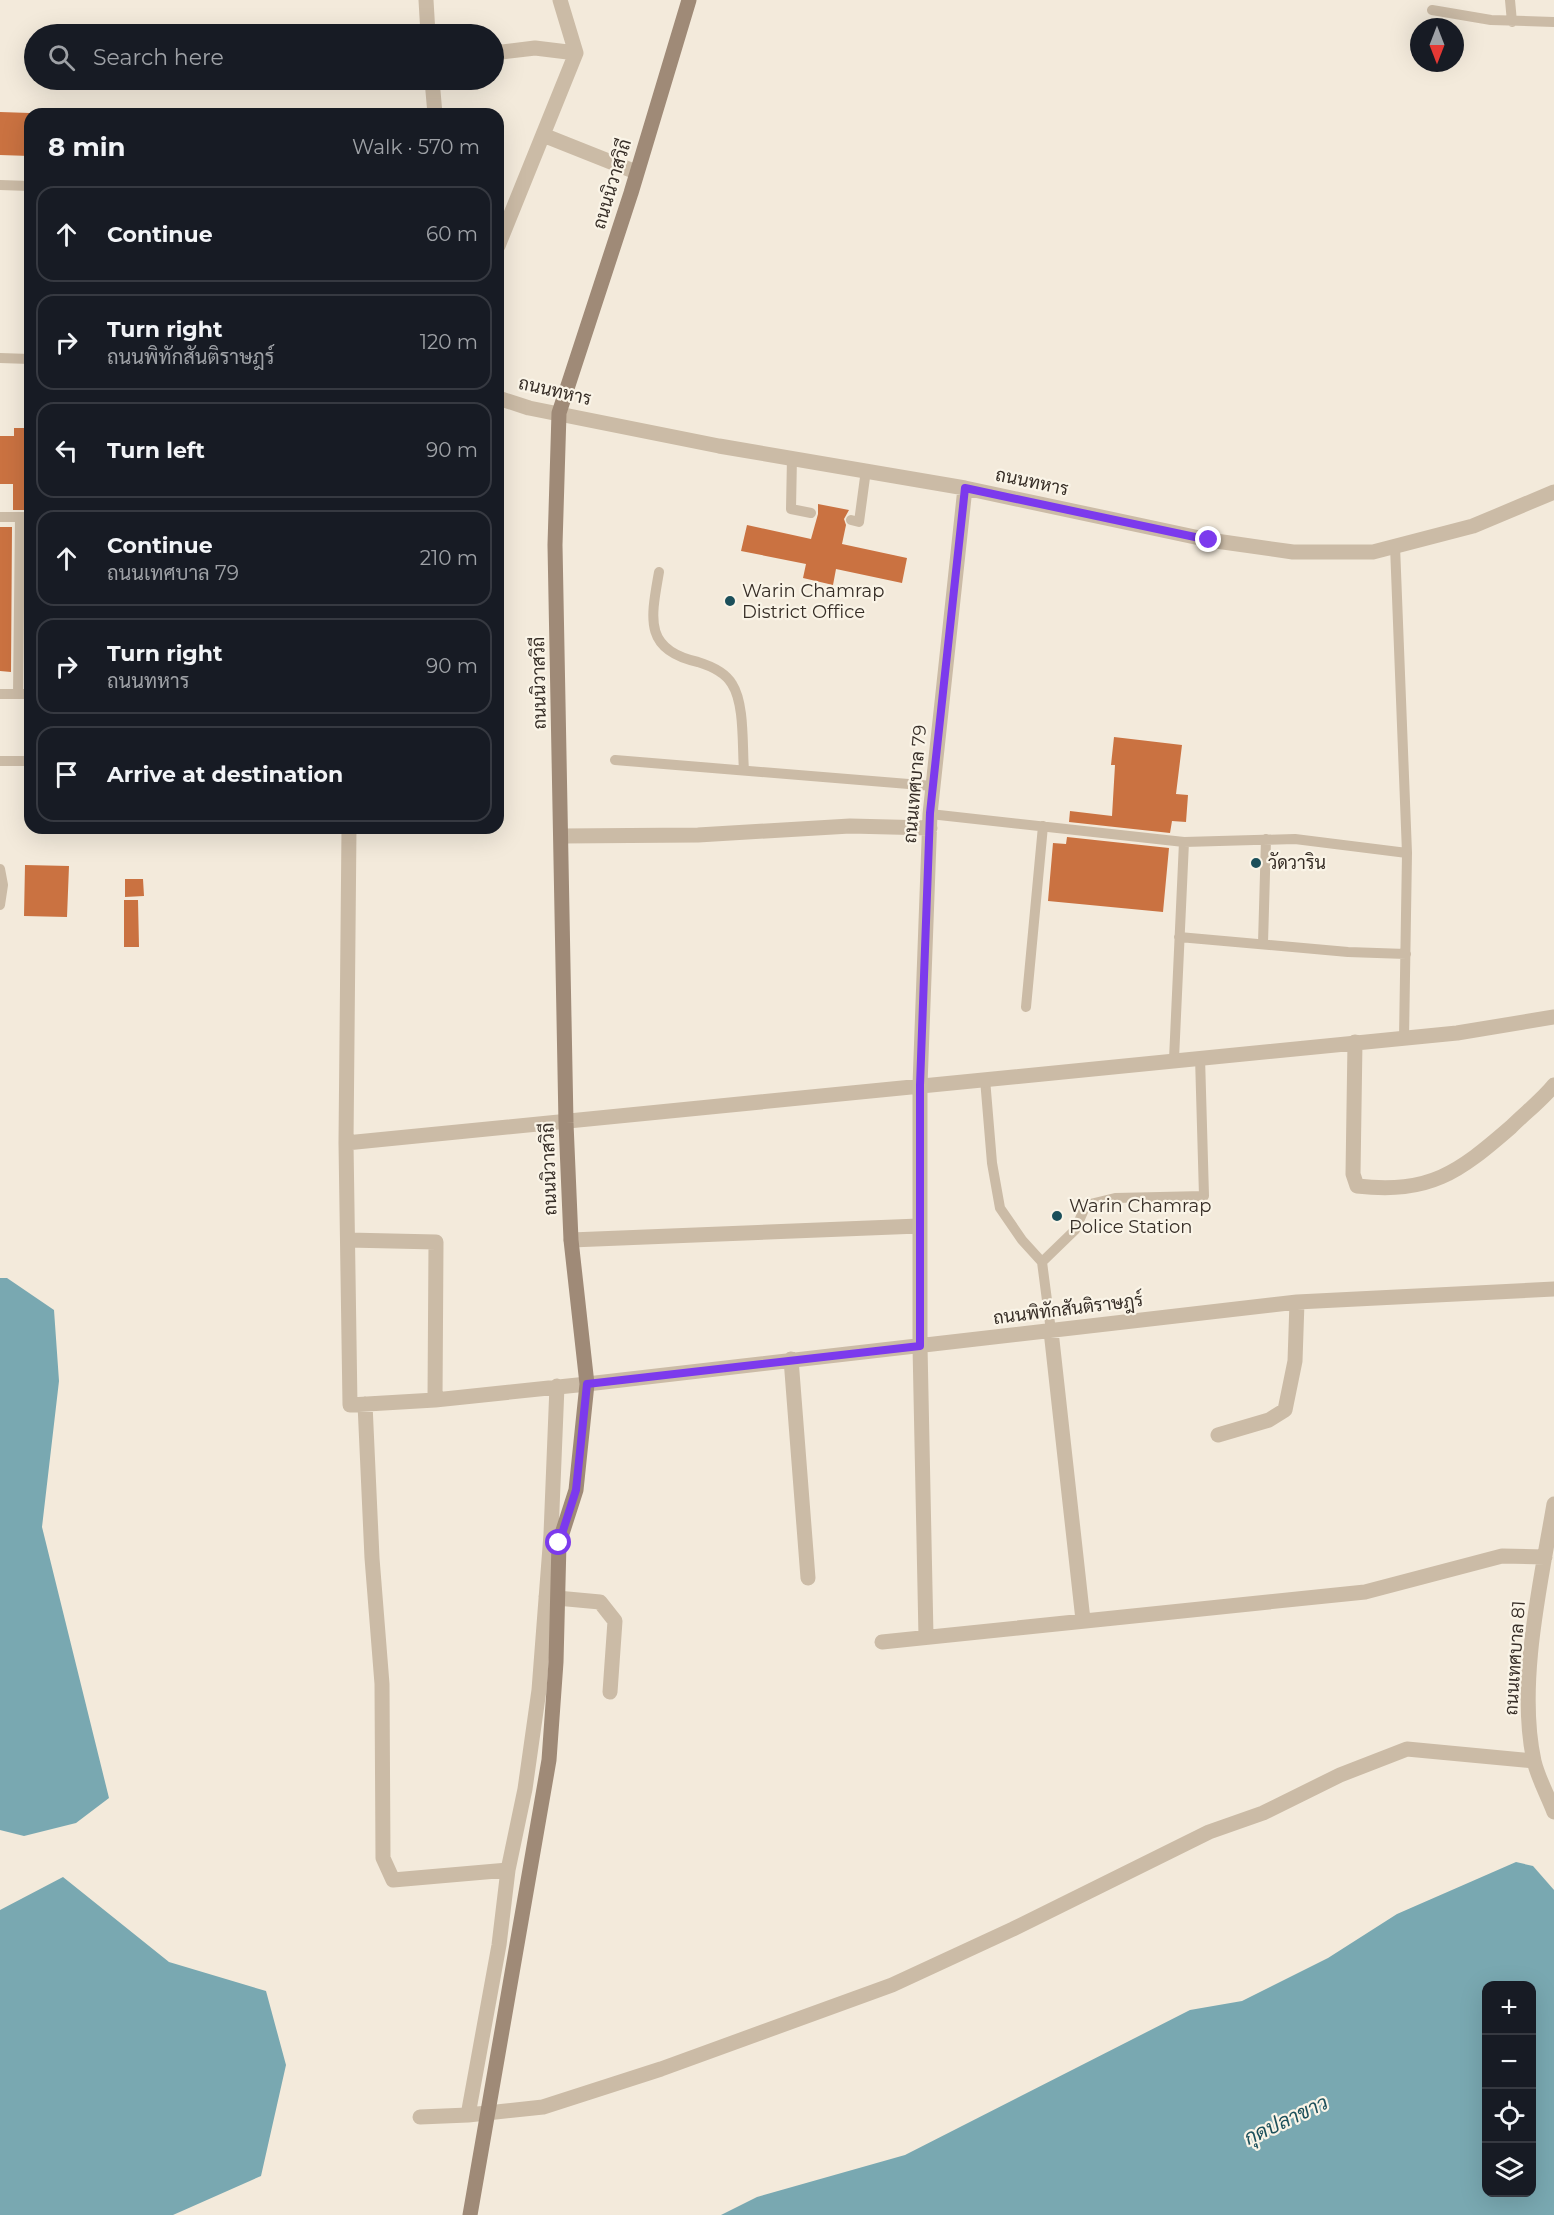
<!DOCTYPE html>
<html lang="en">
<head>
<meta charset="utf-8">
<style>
	body { margin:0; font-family:Montserrat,Sarabun,sans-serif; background:#242831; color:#f1f3f6 }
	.controls { position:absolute; right:18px; bottom:18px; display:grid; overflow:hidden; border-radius:12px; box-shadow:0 6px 24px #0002 }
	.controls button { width:54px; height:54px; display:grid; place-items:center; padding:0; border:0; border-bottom:2px solid #363941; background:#171b24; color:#f1f3f6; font:30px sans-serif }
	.compass { position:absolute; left:1410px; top:18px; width:54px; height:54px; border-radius:50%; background:#171b24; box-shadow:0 6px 24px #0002; rotate:180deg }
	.stop { position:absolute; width:18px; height:18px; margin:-14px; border:4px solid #7c3aed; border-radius:50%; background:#fff }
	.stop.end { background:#7c3aed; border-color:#fff; box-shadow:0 2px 6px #0008 }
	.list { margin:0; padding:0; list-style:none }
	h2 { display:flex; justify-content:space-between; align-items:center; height:78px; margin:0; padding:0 24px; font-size:26px }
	h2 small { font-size:20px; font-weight:400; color:#9ea1a6 }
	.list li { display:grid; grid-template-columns:39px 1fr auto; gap:18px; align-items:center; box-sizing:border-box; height:96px; margin:0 12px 12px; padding:0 12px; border:2px solid #363941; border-radius:18px }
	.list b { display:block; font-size:22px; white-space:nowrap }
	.list p { margin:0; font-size:20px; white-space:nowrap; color:#9ea1a6 }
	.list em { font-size:20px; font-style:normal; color:#9ea1a6 }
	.icon { flex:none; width:33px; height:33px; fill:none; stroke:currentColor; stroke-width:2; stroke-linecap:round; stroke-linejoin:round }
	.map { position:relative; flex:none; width:1554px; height:2215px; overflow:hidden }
	.search { position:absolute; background:#171b24; box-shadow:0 6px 24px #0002; left:24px; top:24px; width:480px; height:66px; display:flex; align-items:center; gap:15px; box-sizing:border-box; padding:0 21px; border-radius:33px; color:#9ea1a6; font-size:22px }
	.panel { position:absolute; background:#171b24; box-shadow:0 6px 24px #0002; left:24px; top:108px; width:480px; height:726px; border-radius:18px }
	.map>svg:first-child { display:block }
	.water { fill:#79a8b1; fill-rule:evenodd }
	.building { fill:#ca7241 }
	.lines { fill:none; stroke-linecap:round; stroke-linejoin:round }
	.lane { stroke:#cbbba6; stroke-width:10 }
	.street { stroke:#cbbba6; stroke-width:15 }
	.secondary { stroke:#9f8a77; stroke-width:15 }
	.secondary-bridge { stroke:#9f8a77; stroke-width:15 }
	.route { stroke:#7c3aed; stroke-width:8 }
	.poi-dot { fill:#1b4f5a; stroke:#faf4e7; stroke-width:2 }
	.labels { text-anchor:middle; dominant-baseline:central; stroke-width:4.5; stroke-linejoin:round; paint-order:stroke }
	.street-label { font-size:18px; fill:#372e27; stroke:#faf4e7 }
	.poi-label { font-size:18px; fill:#372e27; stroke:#faf4e7; text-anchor:start }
	.water-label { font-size:20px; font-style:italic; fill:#1b4f5a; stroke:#faf4e7 }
</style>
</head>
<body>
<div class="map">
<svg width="1554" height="2215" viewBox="0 0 1554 2215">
	<rect width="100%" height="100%" fill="#f3eadb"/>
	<path class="water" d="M 0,1278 L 7,1278 L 54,1310 L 59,1381 L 42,1527 L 109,1798 L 76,1823 L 24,1836 L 0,1830 Z
		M 1516,1862 L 1533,1866 L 1554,1890 L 1554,2215 L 721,2215 L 757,2197 L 905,2155 L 1190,2010 L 1242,2001 L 1328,1958 L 1397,1914 ZM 1486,1986 L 1532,1986 L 1532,2192 L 1486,2192 Z
		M 63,1877 L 169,1962 L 266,1991 L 286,2065 L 261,2176 L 173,2215 L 0,2215 L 0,1910 Z"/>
	<path class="building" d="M 0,112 L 30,113 L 30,156 L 0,155 Z
		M 14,428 L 30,428 L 30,510 L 13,510 L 13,484 L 0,484 L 0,436 L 14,436 Z
		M 818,504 L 849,510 L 844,519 L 846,525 L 842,544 L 907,558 L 902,583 L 836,569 L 833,585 L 803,578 L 806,564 L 741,551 L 747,525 L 811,539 L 818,514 Z
		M 27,525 L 30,525 L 30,673 L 26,672 Z
		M 0,527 L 12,527 L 11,672 L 0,671 Z
		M 1114,737 L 1182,745 L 1176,794 L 1188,795 L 1186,822 L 1172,821 L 1170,833 L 1069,822 L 1070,811 L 1112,816 L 1115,765 L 1111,765 Z
		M 1067,837 L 1169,848 L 1163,912 L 1048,901 L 1053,843 L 1066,844 Z
		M 25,865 L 69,866 L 67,917 L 24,916 Z
		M 125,879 L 143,879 L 144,896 L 125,897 Z
		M 124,900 L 138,900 L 139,947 L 124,947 Z"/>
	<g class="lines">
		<path class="lane" d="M 1510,0 L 1512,22
			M 1432,10 L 1491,20 L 1554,22
			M 0,185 L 30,186
			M 0,358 L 30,359
			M 792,457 L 791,509 L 811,513
			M 0,517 L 30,517
			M 851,520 L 859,522 L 866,470
			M 659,572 C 651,618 643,650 698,662 C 711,666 725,672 732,684 C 745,704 742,747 744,770
			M 0,694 L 30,694
			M 18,694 L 20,517
			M 615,760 L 933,786
			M 0,761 L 30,761
			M 930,814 L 1184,842 L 1174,1059
			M 1184,842 L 1295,839 L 1407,853 L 1395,546
			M 0,869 L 3,885 L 0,905
			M 1179,937 L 1348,952 L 1406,954
			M 1263,943 L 1266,839
			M 1026,1007 L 1043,826
			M 1404,1038 L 1407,853
			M 985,1079 L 992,1163 L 1000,1208 L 1022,1240 L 1042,1262 L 1051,1331
			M 1042,1262 L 1075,1230 L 1086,1205 L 1115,1198 L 1204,1196 L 1200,1057"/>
		<path class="street" d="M 426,0 L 428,34
			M 560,0 L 576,53
			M 494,53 L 535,48 L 576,53 L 498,246
			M 432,80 L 435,114
			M 543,135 L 636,172
			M 498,398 L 529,408 L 719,446 L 965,488 L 1209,540 L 1293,552 L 1373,552 L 1473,526 L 1554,492
			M 349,828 L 346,1143 L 350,1405 L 435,1400 L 587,1384 L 1297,1302 L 1554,1289
			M 562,836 L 698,835 L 850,826 L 930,828
			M 1355,1042 L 1353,1174 L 1357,1186 C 1430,1194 1458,1173 1511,1127 C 1525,1113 1542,1100 1554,1085
			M 346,1143 L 1457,1033 L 1554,1017
			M 348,1240 L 436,1242 L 435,1400
			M 571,1240 L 919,1226
			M 1051,1331 L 1083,1620
			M 791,1359 L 808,1578
			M 365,1404 L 372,1558 L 382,1684 L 383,1858 L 393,1880 L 508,1870
			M 1218,1435 L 1269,1420 L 1285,1410 L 1295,1361 L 1297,1302
			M 1554,1504 C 1541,1581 1517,1684 1534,1761 C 1538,1778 1548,1796 1554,1812
			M 546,1597 L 600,1602 L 615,1621 L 610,1692
			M 926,1637 L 920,1346 L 920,1085 L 930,814 L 965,488
			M 882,1642 L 1365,1592 L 1502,1556 L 1545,1557
			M 468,2115 L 543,2107 L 661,2069 L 892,1985 L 1013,1929 L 1209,1832 L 1263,1813 L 1340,1775 L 1407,1749 L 1534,1761
			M 420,2117 L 468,2115 L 499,1945 L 508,1870 L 525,1789 L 539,1690 L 551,1534 L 557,1386"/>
		<path class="secondary" d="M 559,1543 L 576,1490 L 587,1384 L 571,1240 L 566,1123 L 555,545 L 559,413 L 631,193 L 689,0"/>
		<path class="secondary-bridge" d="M 470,2215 L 549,1760 L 556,1662 L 559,1543"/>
	</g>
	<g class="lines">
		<path class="route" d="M 559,1543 L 576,1490 L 587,1384 L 920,1346 L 920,1085 L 930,813 L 965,488 L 1209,540"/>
	</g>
	<g class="poi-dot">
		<circle cx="730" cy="601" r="6"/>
		<circle cx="1256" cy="863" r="6"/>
		<circle cx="1057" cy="1216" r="6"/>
	</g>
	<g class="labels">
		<g class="street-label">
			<text transform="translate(612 184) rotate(-73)">ถนนนิวาสวิถี</text>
			<text transform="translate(555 391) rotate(13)">ถนนทหาร</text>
			<text transform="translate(1032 482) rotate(12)">ถนนทหาร</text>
			<text transform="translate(539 683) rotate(-91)">ถนนนิวาสวิถี</text>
			<text transform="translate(915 784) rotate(-85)">ถนนเทศบาล 79</text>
			<text transform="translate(549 1169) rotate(-92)">ถนนนิวาสวิถี</text>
			<text transform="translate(1068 1309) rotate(-7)">ถนนพิทักสันติราษฎร์</text>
			<text transform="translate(1515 1658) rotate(-86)">ถนนเทศบาล 81</text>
		</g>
		<g class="poi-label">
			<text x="742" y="591">Warin Chamrap<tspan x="742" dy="21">District Office</tspan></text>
			<text x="1268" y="863">วัดวาริน</text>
			<text x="1069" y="1206">Warin Chamrap<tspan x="1069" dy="21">Police Station</tspan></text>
		</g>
		<g class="water-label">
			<text transform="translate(1286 2120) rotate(-25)">กุดปลาขาว</text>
		</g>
	</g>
</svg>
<div class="controls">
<button>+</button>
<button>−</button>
<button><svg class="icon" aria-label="locate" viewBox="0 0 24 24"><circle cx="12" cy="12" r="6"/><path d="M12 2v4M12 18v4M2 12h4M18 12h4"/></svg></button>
<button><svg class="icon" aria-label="layers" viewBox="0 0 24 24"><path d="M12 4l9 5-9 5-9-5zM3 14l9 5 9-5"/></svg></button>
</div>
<svg class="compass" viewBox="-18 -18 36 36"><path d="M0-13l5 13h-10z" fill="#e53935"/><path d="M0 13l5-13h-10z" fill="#9ea1a6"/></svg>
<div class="stop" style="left:559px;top:1543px"></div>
<div class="stop end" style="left:1209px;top:540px"></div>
<div class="search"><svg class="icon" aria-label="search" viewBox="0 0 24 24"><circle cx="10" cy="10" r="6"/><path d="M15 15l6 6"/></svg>Search here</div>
<section class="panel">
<h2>8 min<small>Walk · 570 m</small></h2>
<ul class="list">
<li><svg class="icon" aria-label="ahead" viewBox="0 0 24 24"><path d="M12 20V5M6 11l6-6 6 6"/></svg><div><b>Continue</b></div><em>60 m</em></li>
<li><svg class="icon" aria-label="right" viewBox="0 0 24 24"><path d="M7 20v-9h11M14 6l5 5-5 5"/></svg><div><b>Turn right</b><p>ถนนพิทักสันติราษฎร์</p></div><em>120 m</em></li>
<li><svg class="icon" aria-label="left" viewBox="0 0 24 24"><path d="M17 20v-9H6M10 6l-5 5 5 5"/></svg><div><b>Turn left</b></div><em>90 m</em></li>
<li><svg class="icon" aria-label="ahead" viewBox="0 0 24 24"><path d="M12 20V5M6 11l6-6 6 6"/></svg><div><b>Continue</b><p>ถนนเทศบาล 79</p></div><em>210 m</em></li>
<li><svg class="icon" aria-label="right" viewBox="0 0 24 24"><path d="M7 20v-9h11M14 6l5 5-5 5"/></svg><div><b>Turn right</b><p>ถนนทหาร</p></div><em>90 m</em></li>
<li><svg class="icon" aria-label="arrive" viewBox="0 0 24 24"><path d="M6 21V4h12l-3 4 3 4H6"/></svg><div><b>Arrive at destination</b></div></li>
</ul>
</section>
</div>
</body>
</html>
